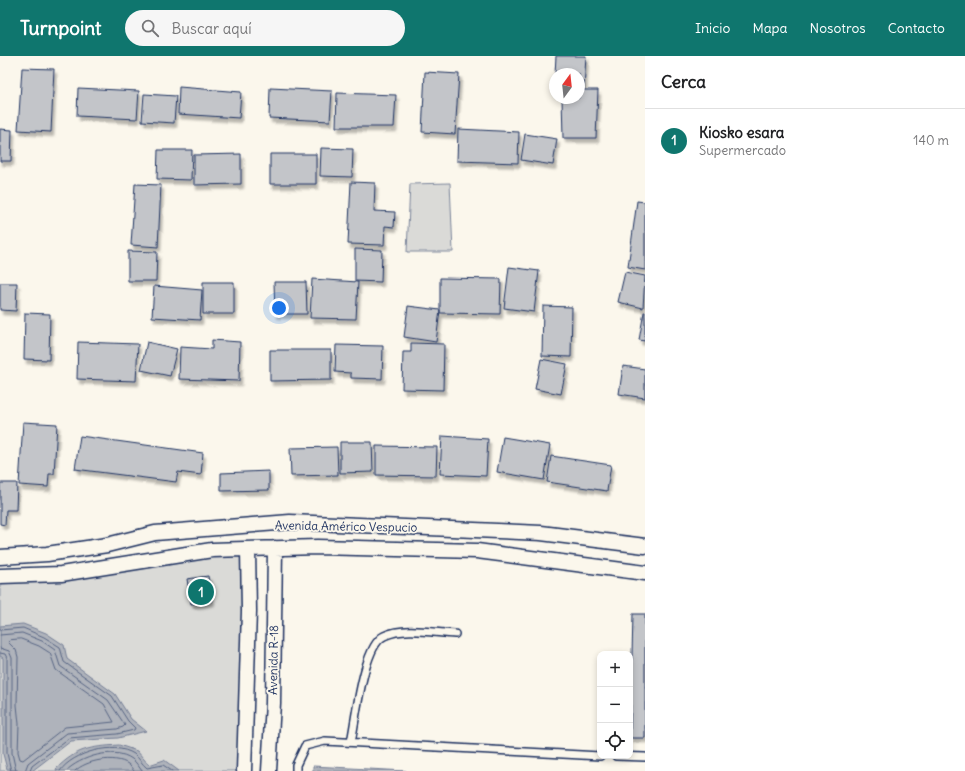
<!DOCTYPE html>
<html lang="es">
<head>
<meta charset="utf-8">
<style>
	body { margin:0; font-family:Delius,sans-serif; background:#f6f6f6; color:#202124 }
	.controls { position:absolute; right:12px; bottom:12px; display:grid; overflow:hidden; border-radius:8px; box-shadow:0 2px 6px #0003 }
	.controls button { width:36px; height:36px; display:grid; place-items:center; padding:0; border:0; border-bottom:1px solid #e0e0e0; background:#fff; color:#202124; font:20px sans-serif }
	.compass { position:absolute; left:549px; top:12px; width:36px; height:36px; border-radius:50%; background:#fff; box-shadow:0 2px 6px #0003; rotate:15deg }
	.you { position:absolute; left:279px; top:252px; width:14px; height:14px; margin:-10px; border:3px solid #fff; border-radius:50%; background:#1a73e8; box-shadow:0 0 0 6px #1a73e833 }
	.badge { display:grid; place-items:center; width:26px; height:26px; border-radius:50%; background:#0f766e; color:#fff; font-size:13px; font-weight:700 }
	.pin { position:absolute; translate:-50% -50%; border:2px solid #fff; box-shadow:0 1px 4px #0006 }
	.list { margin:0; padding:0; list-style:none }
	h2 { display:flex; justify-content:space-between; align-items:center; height:52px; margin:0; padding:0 16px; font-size:17px }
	h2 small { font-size:13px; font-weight:400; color:#757577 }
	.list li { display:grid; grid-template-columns:26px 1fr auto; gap:12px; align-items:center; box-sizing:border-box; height:64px; padding:0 16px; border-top:1px solid #e0e0e0 }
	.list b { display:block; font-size:15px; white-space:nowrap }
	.list p { margin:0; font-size:13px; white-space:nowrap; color:#757577 }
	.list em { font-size:13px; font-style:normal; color:#757577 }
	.icon { flex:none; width:22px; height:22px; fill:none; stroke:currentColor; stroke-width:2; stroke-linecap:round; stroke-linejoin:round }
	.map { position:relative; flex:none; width:645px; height:715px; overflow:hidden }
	header { display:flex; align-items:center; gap:24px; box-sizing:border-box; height:56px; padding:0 20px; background:#0f766e; color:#fff }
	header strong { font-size:19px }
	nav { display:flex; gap:22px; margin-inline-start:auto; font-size:14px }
	.search { width:280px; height:36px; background:#f6f6f6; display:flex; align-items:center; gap:10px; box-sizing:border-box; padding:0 14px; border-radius:22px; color:#757577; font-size:15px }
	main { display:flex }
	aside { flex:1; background:#fff }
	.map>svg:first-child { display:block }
	.green { fill:#dadad7; stroke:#7a849a }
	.water { fill:#afb3bb; stroke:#747e96 }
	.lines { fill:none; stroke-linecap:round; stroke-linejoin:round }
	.shore { stroke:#566483; stroke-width:1 }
	.building { fill:#c3c5c9; stroke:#1b2f5e; filter:url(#shadow) }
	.service-casing { stroke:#1b2f5e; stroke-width:10 }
	.minor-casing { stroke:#1b2f5e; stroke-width:17 }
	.service { stroke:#fbf7ec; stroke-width:7 }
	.minor { stroke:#fbf7ec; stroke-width:14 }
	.labels { text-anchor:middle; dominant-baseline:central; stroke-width:3.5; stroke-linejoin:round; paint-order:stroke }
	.street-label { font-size:12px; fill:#1b2f5e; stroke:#fbf7ec }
</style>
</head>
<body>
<header>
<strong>Turnpoint</strong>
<div class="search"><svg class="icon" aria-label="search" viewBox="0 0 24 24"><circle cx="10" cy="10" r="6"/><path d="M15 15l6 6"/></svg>Buscar aquí</div>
<nav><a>Inicio</a><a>Mapa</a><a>Nosotros</a><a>Contacto</a></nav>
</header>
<main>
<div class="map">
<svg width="645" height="715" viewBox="0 0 645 715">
	<defs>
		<filter id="shadow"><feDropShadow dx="2.5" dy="4.5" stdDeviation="1" flood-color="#0004"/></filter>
	</defs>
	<rect width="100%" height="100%" fill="#fbf7ec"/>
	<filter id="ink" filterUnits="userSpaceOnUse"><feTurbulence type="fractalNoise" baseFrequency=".025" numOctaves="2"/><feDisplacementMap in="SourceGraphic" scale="8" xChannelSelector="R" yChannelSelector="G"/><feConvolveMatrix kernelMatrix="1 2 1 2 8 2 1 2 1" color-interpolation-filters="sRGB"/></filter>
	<g filter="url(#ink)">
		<path class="green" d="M 450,127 L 453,196 L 407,196 L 410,128 Z
			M 248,493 L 244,715 L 0,715 L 0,520 Z"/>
		<path class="water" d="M 23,568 L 46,577 L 64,589 L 67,603 L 115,638 L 131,663 L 146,675 L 118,682 L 71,685 L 32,715 L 7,713 L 3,698 L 3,602 L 0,600 L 0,570 Z
			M 119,689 L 137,695 L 149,709 L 164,704 L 179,715 L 57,715 L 56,713 C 77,692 90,691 119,689 Z
			M 313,710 L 406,715 L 313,715 Z"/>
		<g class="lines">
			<path class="shore" d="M 0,574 L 23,572 L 44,581 L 60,591 L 64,606 L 112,640 L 128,665 L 135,672 L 134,674 L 117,678 L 69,682 L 32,710 L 30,715
				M 0,579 L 22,577 L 42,585 L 55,594 L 60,610 L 108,644 L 125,669 L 123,671 L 117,673 L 67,677 L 28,707 L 25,715
				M 21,583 L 39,590 L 50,597 L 56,614 L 104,648 L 114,666 L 65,671 L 23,704 L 20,703 L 18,696 L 19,668 L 17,649 L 18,601 L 16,594 L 8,586 L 10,584 Z
				M 0,592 L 9,595 L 12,602 L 12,697 L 16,715
				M 0,597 L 5,598 L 7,602 L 7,697 L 11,715
				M 60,715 C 73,696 114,685 134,698 C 139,702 142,708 147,712 L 163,709 L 172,715
				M 66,715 C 80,701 114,690 132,703 C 136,706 139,711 142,715
				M 75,715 C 86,704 115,699 128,708 C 130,709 132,713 134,715"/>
		</g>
		<path class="building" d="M 556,0 L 586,0 L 584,33 L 579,33 L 579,18 L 555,18 Z
			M 22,12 L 54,13 L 51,76 L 18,74 Z
			M 425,16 L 459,18 L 455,78 L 422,76 Z
			M 179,31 L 241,36 L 239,62 L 178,58 Z
			M 78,32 L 139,35 L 137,63 L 77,60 Z
			M 270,32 L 332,35 L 330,65 L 269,62 Z
			M 579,34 L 598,34 L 596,82 L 563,82 L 562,42 L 579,42 Z
			M 337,37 L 396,39 L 394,71 L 336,71 Z
			M 144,38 L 176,40 L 174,67 L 142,65 Z
			M 0,73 L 12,74 L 11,105 L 0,105 Z
			M 458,73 L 519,76 L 518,107 L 457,105 Z
			M 525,78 L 557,83 L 553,109 L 521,104 Z
			M 321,92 L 353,93 L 352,121 L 320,120 Z
			M 158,94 L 192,94 L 191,124 L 157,123 Z
			M 241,98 L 241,128 L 194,129 L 194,99 Z
			M 270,98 L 316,98 L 316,128 L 270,128 Z
			M 351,126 L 375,127 L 374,155 L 395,156 L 394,171 L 385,170 L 384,189 L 348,188 Z
			M 135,128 L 161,129 L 158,191 L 131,189 Z
			M 637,145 L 645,146 L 645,214 L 628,211 Z
			M 355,193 L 382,194 L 381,226 L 355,225 Z
			M 128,195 L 157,196 L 156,225 L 128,225 Z
			M 509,211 L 539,215 L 534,256 L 504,252 Z
			M 625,216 L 645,220 L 643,252 L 618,246 Z
			M 440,222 L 501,223 L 500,258 L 440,257 Z
			M 312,223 L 358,226 L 356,263 L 310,262 Z
			M 203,226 L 234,226 L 234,258 L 203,258 Z
			M 274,226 L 306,226 L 307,258 L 275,258 Z
			M 0,227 L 17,227 L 16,255 L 0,254 Z
			M 154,230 L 202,234 L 200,264 L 152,261 Z
			M 408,250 L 440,254 L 436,286 L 404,281 Z
			M 543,250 L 572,251 L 571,301 L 542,300 Z
			M 644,256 L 645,256 L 645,285 L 639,284 Z
			M 25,257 L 50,258 L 49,304 L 24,303 Z
			M 212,284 L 240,286 L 239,325 L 179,323 L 180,291 L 212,293 Z
			M 78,286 L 138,288 L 136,325 L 77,323 Z
			M 147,286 L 177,293 L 170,320 L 141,314 Z
			M 411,287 L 444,288 L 443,334 L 402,333 L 403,296 L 411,296 Z
			M 336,289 L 383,290 L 382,323 L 351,322 L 351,317 L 335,316 Z
			M 270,294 L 331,294 L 331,324 L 270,325 Z
			M 541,303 L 567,308 L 561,338 L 535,333 Z
			M 623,310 L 645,313 L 645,342 L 619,338 Z
			M 23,366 L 57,368 L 54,418 L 49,418 L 48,431 L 19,429 Z
			M 80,380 L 203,397 L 201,419 L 178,416 L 176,426 L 75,413 Z
			M 442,380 L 488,383 L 486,420 L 440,418 Z
			M 503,381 L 550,389 L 544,424 L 497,416 Z
			M 340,386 L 372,386 L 373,416 L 340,417 Z
			M 376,390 L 437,391 L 436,420 L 376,419 Z
			M 337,391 L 338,419 L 291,420 L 290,392 Z
			M 551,400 L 611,409 L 607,435 L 547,426 Z
			M 269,415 L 269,434 L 221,435 L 221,417 Z
			M 0,427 L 17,427 L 16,454 L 6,454 L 5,469 L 0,468 Z
			M 208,520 L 212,545 L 191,548 L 187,523 Z
			M 633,558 L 645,558 L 645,682 L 630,682 Z"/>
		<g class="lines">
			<defs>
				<path id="service" d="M 351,686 C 356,663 363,590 384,580 C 404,570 434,577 455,578
					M 616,700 L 645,701
					M 296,715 L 296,709 L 305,690 L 325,685 L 600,700"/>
				<path id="minor" d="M 0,501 L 47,498 L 107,489 L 155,477 L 290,466 L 541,477 L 645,490
					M 0,520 L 61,518 L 212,494 L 317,491 L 477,495 L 645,517
					M 244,715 L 249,555 L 248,493
					M 269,715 L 273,647 L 275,492"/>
			</defs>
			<use href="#service" class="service-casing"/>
			<use href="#minor" class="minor-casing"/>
			<use href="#service" class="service"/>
			<use href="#minor" class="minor"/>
		</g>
	</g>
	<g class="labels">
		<g class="street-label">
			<text transform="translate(346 470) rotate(1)">Avenida Américo Vespucio</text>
			<text transform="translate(273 604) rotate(-89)">Avenida R-18</text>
		</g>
	</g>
</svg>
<div class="controls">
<button>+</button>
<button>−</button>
<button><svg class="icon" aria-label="locate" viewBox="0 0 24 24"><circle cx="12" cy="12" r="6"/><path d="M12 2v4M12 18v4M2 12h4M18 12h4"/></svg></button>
</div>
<svg class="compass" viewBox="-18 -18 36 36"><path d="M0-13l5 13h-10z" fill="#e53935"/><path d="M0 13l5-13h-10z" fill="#757577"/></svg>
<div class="you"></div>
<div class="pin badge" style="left:201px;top:536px">1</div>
</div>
<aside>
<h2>Cerca<small></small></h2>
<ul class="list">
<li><span class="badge">1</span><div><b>Kiosko esara</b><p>Supermercado</p></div><em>140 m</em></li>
</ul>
</aside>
</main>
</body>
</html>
